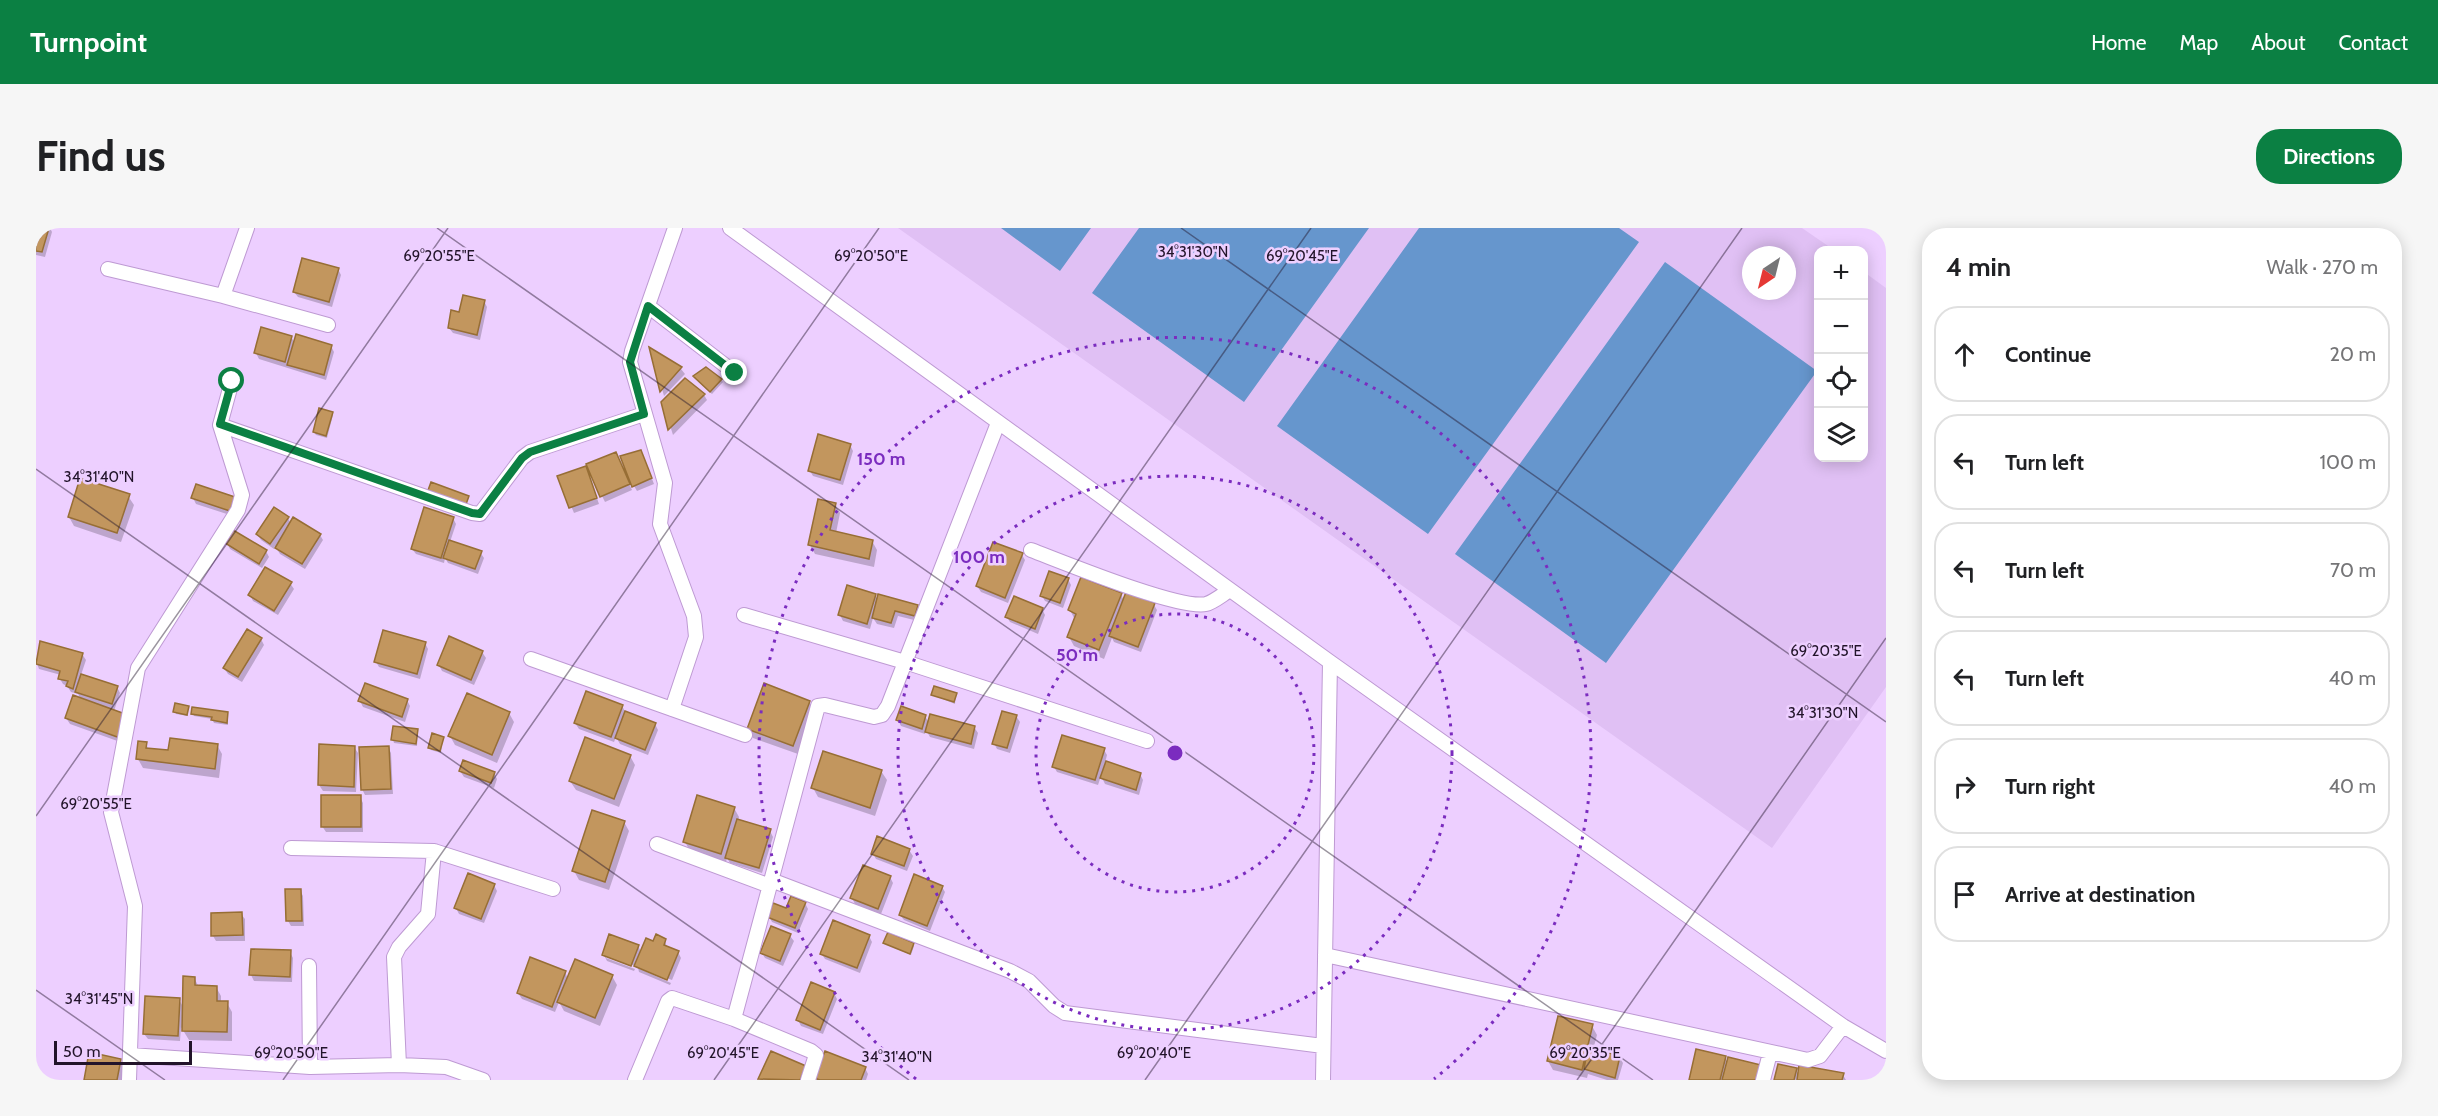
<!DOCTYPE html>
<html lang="en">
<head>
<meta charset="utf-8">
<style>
	body { margin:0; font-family:Cabin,sans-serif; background:#f6f6f6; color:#202124 }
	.controls { position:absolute; right:18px; top:18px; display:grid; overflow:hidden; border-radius:12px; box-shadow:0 3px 15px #0003 }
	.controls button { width:54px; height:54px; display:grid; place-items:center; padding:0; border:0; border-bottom:2px solid #e0e0e0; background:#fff; color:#202124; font:30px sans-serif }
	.compass { position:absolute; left:1706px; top:18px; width:54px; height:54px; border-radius:50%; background:#fff; box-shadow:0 3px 15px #0003; rotate:215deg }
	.scale { position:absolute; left:18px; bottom:15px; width:138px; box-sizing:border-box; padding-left:6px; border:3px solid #22142a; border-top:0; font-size:16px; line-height:21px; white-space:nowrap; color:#22142a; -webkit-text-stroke:4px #edcfff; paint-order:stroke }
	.stop { position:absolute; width:18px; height:18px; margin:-14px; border:4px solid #0b8043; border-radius:50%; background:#fff }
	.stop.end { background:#0b8043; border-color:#fff; box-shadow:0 2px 6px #0008 }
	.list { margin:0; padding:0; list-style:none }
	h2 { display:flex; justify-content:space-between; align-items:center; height:78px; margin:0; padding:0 24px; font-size:26px }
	h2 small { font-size:20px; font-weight:400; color:#757577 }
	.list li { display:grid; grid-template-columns:39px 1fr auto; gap:18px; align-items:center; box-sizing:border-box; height:96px; margin:0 12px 12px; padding:0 12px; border:2px solid #e0e0e0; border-radius:24px }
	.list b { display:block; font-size:22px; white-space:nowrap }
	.list em { font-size:20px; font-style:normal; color:#757577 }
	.icon { flex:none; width:33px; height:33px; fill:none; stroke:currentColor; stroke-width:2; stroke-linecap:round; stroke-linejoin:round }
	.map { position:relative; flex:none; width:1850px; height:852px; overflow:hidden; border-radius:24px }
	header { display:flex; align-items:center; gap:36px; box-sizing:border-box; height:84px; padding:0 30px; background:#0b8043; color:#fff }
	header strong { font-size:28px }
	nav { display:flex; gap:33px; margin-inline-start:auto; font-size:21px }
	.intro { display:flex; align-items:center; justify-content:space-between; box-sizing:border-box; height:144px; padding:0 36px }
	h1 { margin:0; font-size:42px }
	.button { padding:15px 27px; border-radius:24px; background:#0b8043; color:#fff; font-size:21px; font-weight:700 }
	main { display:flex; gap:36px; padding:0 36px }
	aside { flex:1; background:#fff; border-radius:24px; box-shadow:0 3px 15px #0003 }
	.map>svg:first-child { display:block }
	.built { fill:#e0c0f4; fill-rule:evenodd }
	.water { fill:#6696cd }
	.shadow { fill:#0003 }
	.building { fill:#c2965e; stroke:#976e35; stroke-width:1.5 }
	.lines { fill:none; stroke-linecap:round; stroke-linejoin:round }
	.minor-casing { stroke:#be9ad3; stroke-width:16 }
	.minor { stroke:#fff; stroke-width:14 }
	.route { stroke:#0b8043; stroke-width:8 }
	.ticks { fill:none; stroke:#22142a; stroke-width:1.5; stroke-opacity:0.45 }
	.ring { fill:none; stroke:#7b2cbf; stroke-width:3; stroke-dasharray:3 6 }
	.ticks-label { font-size:15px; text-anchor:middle; fill:#22142a; stroke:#edcfff; stroke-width:5; stroke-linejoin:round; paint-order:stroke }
	.centre { fill:#7b2cbf; stroke:#edcfff; stroke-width:3 }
	.ring-label { font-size:18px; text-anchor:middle; font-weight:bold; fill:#7b2cbf; stroke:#edcfff; stroke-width:5; stroke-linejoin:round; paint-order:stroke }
</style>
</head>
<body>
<header>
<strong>Turnpoint</strong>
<nav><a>Home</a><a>Map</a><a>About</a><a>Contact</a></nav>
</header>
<div class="intro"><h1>Find us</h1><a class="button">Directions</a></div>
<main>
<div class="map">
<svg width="1850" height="852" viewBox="0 0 1850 852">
	<rect width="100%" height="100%" fill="#edcfff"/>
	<path class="built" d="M 862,0 L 1766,0 L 1798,22 L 1782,22 L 1782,230 L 1828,230 L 1828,44 L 1850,60 L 1850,459 L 1736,620 ZM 1715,27 L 1751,27 L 1751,63 L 1715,63 Z"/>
	<path class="water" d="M 965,0 L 1055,0 L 1024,43 Z
		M 1103,0 L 1333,0 L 1208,174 L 1056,65 Z
		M 1383,0 L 1583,0 L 1603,14 L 1392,306 L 1241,198 Z
		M 1629,34 L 1781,143 L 1570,435 L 1419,326 Z"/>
	<path class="shadow" d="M 0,0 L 14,0 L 16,4 L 9,29 L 0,27 Z
		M 302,41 L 305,47 L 296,79 L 262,69 L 258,64 Z
		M 448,73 L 451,79 L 444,112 L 417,105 L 413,100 L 424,86 Z
		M 255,109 L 259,115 L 295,118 L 298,124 L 290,152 L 223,131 L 220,125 Z
		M 615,122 L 645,141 L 649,146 L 628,168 Z
		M 660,151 L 685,152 L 687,154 L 676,166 Z
		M 668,167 L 671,172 L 637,207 L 627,175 Z
		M 296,185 L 297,187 L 291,210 L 280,207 L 278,204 Z
		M 814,217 L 817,223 L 807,257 L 777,248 L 774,243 Z
		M 579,226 L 596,262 L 569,274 L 555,246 L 553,247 L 563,276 L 538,285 L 523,249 Z
		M 608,230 L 618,256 L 601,263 L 598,258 Z
		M 92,268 L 98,277 L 85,314 L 38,298 L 33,289 Z
		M 157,270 L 198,270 L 197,288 L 160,276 Z
		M 799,276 L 804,285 L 800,305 L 836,313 L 841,322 L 838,339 L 779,326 L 774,317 Z
		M 252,290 L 255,296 L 284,307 L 287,312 L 269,341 L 244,326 L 239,318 L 238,321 L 225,312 L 221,306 Z
		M 417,290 L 420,296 L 414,314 L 444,324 L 448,330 L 442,346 L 412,335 L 409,330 L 408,335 L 380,326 L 376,321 Z
		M 191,315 L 230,323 L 233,329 L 226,340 L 194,321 Z
		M 986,327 L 989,332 L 972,375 L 945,364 L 941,358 Z
		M 1032,351 L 1035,357 L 1027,380 L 1009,373 L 1006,368 Z
		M 254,355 L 258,361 L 242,387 L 217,373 L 214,367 Z
		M 1085,366 L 1088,373 L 1118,377 L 1121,382 L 1105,424 L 1078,414 L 1076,410 L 1068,431 L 1038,418 L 1033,409 L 1039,392 L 1034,382 Z
		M 839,367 L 842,372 L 881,378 L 885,384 L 882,393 L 862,388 L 858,400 L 841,396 L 837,390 L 834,401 L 807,393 L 804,387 Z
		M 1006,381 L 1009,387 L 1002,406 L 974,394 L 971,389 Z
		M 211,403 L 225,411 L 228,417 L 206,454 L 192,446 L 188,440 Z
		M 5,415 L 46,426 L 50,432 L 45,447 L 81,459 L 84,465 L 78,483 L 87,515 L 34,496 L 30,490 L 45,472 L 42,466 L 35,464 L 31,458 L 27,456 L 24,451 L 25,447 L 3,441 L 0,433 Z
		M 389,415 L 392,421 L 384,451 L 343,439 L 340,434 Z
		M 446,424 L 450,430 L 438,457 L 406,443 L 403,437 Z
		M 920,466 L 919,476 L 897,467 Z
		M 371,472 L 374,478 L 369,494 L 327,479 L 324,473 Z
		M 773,474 L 779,483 L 762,526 L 717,510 L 712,501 Z
		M 586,478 L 590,485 L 619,496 L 622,502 L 612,527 L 584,516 L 580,509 L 578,514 L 543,501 L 539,495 Z
		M 152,480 L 152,488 L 140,486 L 139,483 Z
		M 192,485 L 192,497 L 178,495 L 176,491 L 158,488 L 157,486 Z
		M 473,485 L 478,494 L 461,535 L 419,517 L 414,508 Z
		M 889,488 L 893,495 L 938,499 L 942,505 L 938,521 L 894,509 L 890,502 L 889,506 L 865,498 L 862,492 Z
		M 980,488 L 984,494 L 974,525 L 961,521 L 958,515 Z
		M 382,503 L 381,518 L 358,515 L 357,512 Z
		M 407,510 L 405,525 L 395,522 L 394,520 Z
		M 110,516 L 113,522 L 134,524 L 181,517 L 186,526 L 183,550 L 107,540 L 102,531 Z
		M 318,519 L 322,525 L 320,564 L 287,563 L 283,557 Z
		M 352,519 L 355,525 L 357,566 L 329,567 L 326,561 Z
		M 1068,522 L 1071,527 L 1069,535 L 1104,546 L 1107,552 L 1103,567 L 1069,556 L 1065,548 L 1062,557 L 1021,544 L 1018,539 Z
		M 594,528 L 599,537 L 583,579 L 540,562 L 534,553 Z
		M 424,543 L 458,545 L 461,551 L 458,560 L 428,549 Z
		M 845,543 L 851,552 L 839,588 L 782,569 L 777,560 Z
		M 324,569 L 327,575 L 327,604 L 290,604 L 286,598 Z
		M 698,580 L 703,589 L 702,593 L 734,603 L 737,609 L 726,645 L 694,635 L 691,630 L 690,634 L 654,623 L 649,614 Z
		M 588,594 L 593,603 L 573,662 L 543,652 L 538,643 Z
		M 873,622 L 877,628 L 871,643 L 840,631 L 837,626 Z
		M 854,649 L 857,655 L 845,686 L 819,676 L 816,670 Z
		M 458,657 L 461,663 L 448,695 L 423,686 L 420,680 Z
		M 906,659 L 909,664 L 894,703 L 868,692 L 864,687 Z
		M 264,662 L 267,668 L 268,698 L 255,698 L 252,693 Z
		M 769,675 L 772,681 L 762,705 L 736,694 L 733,688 Z
		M 205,686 L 209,691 L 209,713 L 180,713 L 177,708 Z
		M 754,708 L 758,713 L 747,738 L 729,730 L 725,724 Z
		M 833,708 L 836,714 L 824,745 L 789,731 L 785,725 Z
		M 629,712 L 631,720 L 642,724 L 645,730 L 636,752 L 570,727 L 570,730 L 599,741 L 598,743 L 571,733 L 568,727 L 602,718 L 605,724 L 618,715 Z
		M 849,715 L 877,716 L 878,718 L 875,727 Z
		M 254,724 L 257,730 L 256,754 L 218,753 L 215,747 Z
		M 602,740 L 635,755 L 634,757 L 603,744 Z
		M 529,744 L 532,751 L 576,748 L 581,757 L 564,798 L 528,783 L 523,774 L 519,784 L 486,771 L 482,765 Z
		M 158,750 L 163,759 L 180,759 L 185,768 L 185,775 L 191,775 L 196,784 L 196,813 L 153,812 L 145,799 L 144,813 L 112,811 L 108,806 L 143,772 L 148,780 Z
		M 798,765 L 801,771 L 787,806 L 765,798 L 762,792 Z
		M 1556,798 L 1561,807 L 1557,822 L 1583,829 L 1587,835 L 1582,852 L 1571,852 L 1552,846 L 1551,850 L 1517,842 L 1512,833 Z
		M 735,825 L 769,839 L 769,852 L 724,852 Z
		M 1689,830 L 1692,835 L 1725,852 L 1654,852 Z
		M 84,832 L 88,838 L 85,852 L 49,852 Z
		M 829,840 L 832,846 L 830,852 L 781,852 L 780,850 Z
		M 1760,841 L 1763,847 L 1807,847 L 1810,852 L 1740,852 Z"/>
	<path class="building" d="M 0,0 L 13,0 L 6,24 L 0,23 Z
		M 266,30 L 303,40 L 293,74 L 257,64 Z
		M 427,67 L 449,72 L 441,107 L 412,100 L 415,82 L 423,84 Z
		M 225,99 L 256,108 L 249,134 L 218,125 Z
		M 260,106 L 296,117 L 288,147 L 251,137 Z
		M 613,119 L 646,139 L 624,164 Z
		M 670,139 L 686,151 L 674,164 L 657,148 Z
		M 649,150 L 669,166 L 632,202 L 625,174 Z
		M 283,180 L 297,184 L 290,208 L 277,204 Z
		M 782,206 L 815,216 L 804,252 L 772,243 Z
		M 605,222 L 616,250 L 596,259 L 584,228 Z
		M 580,224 L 594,256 L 564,269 L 550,236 Z
		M 550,238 L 561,270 L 533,280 L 521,248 Z
		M 44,250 L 94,266 L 81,305 L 32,289 Z
		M 395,254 L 433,268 L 429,279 L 391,265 Z
		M 160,256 L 199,269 L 194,283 L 155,270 Z
		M 782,271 L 800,275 L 794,302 L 837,312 L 833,331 L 772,317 Z
		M 238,279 L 253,289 L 234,316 L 220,306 Z
		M 388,279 L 418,289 L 405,330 L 375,321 Z
		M 257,289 L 285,306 L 266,336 L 239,320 Z
		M 197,302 L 231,322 L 223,336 L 189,315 Z
		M 413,312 L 446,323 L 439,341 L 407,330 Z
		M 957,314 L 987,325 L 969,370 L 940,358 Z
		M 229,339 L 256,354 L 238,383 L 212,367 Z
		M 1013,343 L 1033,350 L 1024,375 L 1004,368 Z
		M 1045,349 L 1086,365 L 1063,422 L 1031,409 L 1040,386 L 1032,382 Z
		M 811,357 L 840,366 L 831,396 L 802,387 Z
		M 1090,364 L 1119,375 L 1102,419 L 1073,408 Z
		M 842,366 L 882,377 L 879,388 L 859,383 L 855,395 L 836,390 Z
		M 978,368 L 1007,380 L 999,401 L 969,389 Z
		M 211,401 L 226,410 L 202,449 L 187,440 Z
		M 347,402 L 390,414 L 381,446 L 338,434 Z
		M 413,408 L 447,423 L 435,452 L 401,437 Z
		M 4,413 L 47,425 L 37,461 L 30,458 L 32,453 L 22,451 L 24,443 L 0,436 Z
		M 45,446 L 82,458 L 76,476 L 39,464 Z
		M 329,455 L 372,471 L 366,489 L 322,473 Z
		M 728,455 L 774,473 L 757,518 L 711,501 Z
		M 898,458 L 921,465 L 918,474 L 895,467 Z
		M 550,463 L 587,477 L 575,509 L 538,495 Z
		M 431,465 L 474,484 L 456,527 L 412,508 Z
		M 37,467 L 92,487 L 84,510 L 29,490 Z
		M 139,475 L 153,478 L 151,487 L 137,484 Z
		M 865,478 L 890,487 L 886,501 L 860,492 Z
		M 156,479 L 192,484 L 191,495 L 175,492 L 176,489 L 155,486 Z
		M 589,483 L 620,495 L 609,522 L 579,510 Z
		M 966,483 L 981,487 L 971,520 L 956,516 Z
		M 894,486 L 939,498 L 935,516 L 889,504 Z
		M 357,498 L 382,501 L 380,516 L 355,512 Z
		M 396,505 L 408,509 L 404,523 L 392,520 Z
		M 1026,507 L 1069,520 L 1059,552 L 1016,539 Z
		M 549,509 L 595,527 L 578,571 L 533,553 Z
		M 134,510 L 182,516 L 179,541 L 100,531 L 102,513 L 111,514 L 110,520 L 132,522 Z
		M 283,516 L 319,518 L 318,559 L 282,557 Z
		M 353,518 L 355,561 L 325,562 L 323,519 Z
		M 787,523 L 846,542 L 834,580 L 775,560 Z
		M 427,532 L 459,544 L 455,555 L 423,543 Z
		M 1070,533 L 1105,545 L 1100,562 L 1064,550 Z
		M 285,567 L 325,567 L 325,599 L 285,599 Z
		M 661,567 L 699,579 L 685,626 L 647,614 Z
		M 556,582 L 589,593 L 569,654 L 536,643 Z
		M 701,591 L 735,601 L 723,640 L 689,630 Z
		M 841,608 L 874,621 L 868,638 L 835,626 Z
		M 827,637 L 855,648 L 842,681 L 814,670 Z
		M 432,645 L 459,656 L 445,691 L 418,680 Z
		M 878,646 L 907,658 L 891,698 L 863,687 Z
		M 249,661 L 265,661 L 266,693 L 250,693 Z
		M 755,668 L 770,674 L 759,700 L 731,689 L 737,675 L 750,680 Z
		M 206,684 L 207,707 L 175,708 L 175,685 Z
		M 797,692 L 834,707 L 821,740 L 784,726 Z
		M 735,698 L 755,706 L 744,733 L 724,725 Z
		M 852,704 L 878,715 L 874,726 L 847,715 Z
		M 573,706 L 603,717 L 595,738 L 566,727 Z
		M 620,706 L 630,711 L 628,717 L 643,723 L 631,752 L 598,738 L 610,710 L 617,713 Z
		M 215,721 L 255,722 L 254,749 L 213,747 Z
		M 494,729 L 530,743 L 516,779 L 481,765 Z
		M 539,731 L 577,747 L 559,790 L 521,774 Z
		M 147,748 L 159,749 L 159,757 L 181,758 L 181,773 L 192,773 L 191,804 L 146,803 Z
		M 775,754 L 799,764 L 784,802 L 760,792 Z
		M 109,768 L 144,770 L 142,808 L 107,806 Z
		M 1522,788 L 1557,796 L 1546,842 L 1511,833 Z
		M 1552,819 L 1584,828 L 1579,850 L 1548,841 Z
		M 1660,821 L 1690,828 L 1684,852 L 1653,852 Z
		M 735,823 L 770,838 L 764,852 L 722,851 Z
		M 789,823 L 830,839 L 825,852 L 784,852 L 778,850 Z
		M 53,824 L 85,831 L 81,852 L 48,852 Z
		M 1692,829 L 1725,837 L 1721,852 L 1686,852 Z
		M 1742,836 L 1761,840 L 1758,852 L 1738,852 Z
		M 1763,837 L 1808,845 L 1806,852 L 1761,852 Z"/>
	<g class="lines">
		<defs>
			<path id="minor" d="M 694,0 L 1294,434 L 1807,798 L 1850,823
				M 72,41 L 187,68 L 292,97
				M 187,68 L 211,0
				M 612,78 L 699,145
				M 184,197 L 436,285 L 444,286 L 486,230 L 494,224 L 608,186
				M 995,322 C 1027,334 1143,382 1170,376 C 1178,374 1187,366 1194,362
				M 708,387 L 869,434 L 1111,513
				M 495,431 L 709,507
				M 636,481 L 660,409 L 658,388 L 624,296 L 629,255 L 594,134 L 596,123 L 639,0
				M 621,616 L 734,658
				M 255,620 L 398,623 L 517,661
				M 735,652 L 974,743 L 993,753 L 1018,778 L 1029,785 L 1287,818
				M 1289,727 L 1772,832 L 1784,828 L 1807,798
				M 273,738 L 274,839
				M 698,791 L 782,478 L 789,477 L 838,489 L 846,487 L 852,478 L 962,195
				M 94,827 L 274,839 L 363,837 L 410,839 L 447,852
				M 363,837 L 358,729 L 363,719 L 392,686 L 398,623
				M 93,852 L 99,678 L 75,584 L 102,440 L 202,282 L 206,267 L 184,197 L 196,153
				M 599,852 L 632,773 L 636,770 L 698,791 L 775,823 L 780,827 L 772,852
				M 1287,852 L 1294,434
				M 1727,852 L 1734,825"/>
		</defs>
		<use href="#minor" class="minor-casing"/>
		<use href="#minor" class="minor"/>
	</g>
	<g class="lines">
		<path class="route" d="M 196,153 L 184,196 L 436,285 L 444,286 L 486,230 L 494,224 L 608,186 L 594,134 L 612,78 L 699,145"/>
	</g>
	<path class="ticks" d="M 401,0 L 1617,852M 1145,0 L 1850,494M 0,241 L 873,852M 0,588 L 412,0M 0,762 L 129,852M 247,852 L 843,0M 678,852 L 1275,0M 1109,852 L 1706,0M 1541,852 L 1850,410"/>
	<g class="ring">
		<circle cx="1139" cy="525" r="139"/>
		<circle cx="1139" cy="525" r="277"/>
		<path d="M880 851A416 416 0 1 1 1398 851"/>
	</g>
	<g class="ticks-label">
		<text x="1157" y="29">34°31'30"N</text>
		<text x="403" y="33">69°20'55"E</text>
		<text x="835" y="33">69°20'50"E</text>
		<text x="1266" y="33">69°20'45"E</text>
		<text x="63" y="254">34°31'40"N</text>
		<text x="1790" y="428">69°20'35"E</text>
		<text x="1787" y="490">34°31'30"N</text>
		<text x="60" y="581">69°20'55"E</text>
		<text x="63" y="776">34°31'45"N</text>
		<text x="255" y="830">69°20'50"E</text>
		<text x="687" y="830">69°20'45"E</text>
		<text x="1118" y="830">69°20'40"E</text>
		<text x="1549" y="830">69°20'35"E</text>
		<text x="861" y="834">34°31'40"N</text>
	</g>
	<circle cx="1139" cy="525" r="9" class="centre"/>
	<g class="ring-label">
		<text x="845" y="237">150 m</text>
		<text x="943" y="335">100 m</text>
		<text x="1041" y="433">50 m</text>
	</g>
</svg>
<div class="controls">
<button>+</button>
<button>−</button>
<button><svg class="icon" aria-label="locate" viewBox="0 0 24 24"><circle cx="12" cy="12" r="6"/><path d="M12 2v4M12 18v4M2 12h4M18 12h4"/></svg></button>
<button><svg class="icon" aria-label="layers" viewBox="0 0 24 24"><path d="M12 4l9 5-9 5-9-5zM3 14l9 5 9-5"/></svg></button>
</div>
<svg class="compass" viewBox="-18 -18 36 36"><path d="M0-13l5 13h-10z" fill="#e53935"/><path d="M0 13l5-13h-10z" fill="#757577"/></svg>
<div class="scale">50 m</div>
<div class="stop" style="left:196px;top:153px"></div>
<div class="stop end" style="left:699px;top:145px"></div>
</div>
<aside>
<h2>4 min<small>Walk · 270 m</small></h2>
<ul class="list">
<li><svg class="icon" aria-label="ahead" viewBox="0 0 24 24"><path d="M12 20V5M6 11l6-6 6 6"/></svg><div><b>Continue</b></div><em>20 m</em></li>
<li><svg class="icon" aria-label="left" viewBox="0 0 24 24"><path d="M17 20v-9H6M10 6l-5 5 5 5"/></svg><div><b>Turn left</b></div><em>100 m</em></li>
<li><svg class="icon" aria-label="left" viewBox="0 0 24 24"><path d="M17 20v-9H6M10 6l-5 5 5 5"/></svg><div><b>Turn left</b></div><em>70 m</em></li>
<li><svg class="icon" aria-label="left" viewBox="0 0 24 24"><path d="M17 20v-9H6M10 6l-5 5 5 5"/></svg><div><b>Turn left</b></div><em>40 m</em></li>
<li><svg class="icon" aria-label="right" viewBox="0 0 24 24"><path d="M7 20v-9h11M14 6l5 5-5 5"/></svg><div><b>Turn right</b></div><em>40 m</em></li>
<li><svg class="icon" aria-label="arrive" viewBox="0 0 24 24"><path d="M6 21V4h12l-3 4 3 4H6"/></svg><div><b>Arrive at destination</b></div></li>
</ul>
</aside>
</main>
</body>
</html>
